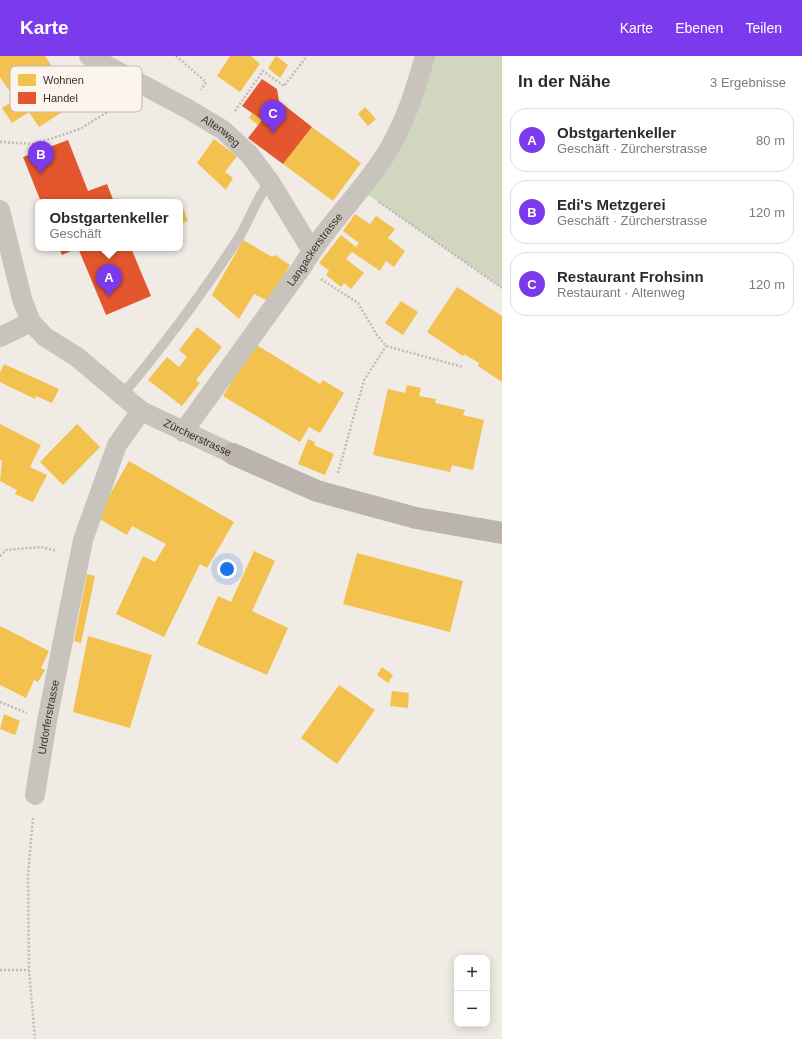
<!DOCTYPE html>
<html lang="de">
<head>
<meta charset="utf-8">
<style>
	body { margin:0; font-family:Helvetica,sans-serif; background:#f7f7f7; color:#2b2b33 }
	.controls { position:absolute; right:12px; bottom:12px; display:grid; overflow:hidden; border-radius:8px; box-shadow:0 2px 10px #0003 }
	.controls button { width:36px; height:36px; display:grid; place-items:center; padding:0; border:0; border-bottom:1px solid #e1e1e2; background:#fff; color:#2b2b33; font:20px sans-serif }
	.you { position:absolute; left:227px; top:513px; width:14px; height:14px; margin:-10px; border:3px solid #fff; border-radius:50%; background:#1a73e8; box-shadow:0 0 0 6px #1a73e833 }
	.badge { display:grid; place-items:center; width:26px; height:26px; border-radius:50%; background:#7c3aed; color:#fff; font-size:13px; font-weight:700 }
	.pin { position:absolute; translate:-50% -33px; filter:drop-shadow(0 1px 2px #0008) }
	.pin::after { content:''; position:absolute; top:21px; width:14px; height:12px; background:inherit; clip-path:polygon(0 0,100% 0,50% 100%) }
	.popup { position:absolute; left:35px; top:143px; width:148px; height:52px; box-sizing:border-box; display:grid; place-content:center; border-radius:8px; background:#fff; filter:drop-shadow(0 1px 3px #0005); font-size:13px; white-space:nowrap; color:#7c7c81 }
	.popup b { font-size:15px; color:#2b2b33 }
	.popup::after { content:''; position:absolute; left:50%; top:100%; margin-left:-8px; border:8px solid transparent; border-top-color:#fff }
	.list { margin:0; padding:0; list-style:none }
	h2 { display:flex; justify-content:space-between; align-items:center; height:52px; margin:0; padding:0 16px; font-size:17px }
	h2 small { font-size:13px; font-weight:400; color:#7c7c81 }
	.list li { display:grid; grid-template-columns:26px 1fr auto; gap:12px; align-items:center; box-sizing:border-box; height:64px; margin:0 8px 8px; padding:0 8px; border:1px solid #e1e1e2; border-radius:16px }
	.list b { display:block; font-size:15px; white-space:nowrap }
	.list p { margin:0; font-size:13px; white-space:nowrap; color:#7c7c81 }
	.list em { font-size:13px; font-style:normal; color:#7c7c81 }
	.map { position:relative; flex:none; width:502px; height:983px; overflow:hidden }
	header { display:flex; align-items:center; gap:24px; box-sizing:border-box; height:56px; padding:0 20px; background:#7c3aed; color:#fff }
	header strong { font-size:19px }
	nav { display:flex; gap:22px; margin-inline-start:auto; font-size:14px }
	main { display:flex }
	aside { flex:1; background:#fff }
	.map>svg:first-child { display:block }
	.green { fill:#d1d6bf }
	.homes { fill:#f2c14e }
	.shops { fill:#e4572e }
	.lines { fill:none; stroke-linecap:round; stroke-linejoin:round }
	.path { stroke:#c2bbb6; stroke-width:2.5; stroke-dasharray:2 2; stroke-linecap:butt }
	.lane { stroke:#c9c3be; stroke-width:10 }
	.street { stroke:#c9c3be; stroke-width:20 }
	.secondary { stroke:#bab3ae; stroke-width:22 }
	.labels { text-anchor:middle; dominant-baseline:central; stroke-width:4; stroke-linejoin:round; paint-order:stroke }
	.street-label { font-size:11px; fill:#3b302b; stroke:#fbf5ee }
	.key { fill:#fbf5ee; stroke:#c1bab4; stroke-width:1 }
	.key-label { font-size:11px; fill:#3b302b }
</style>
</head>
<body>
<header>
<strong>Karte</strong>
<nav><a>Karte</a><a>Ebenen</a><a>Teilen</a></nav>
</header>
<main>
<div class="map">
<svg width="502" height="983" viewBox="0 0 502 983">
	<rect width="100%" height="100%" fill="#f0ebe5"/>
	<path class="green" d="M 425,0 L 502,0 L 502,232 L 360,133 Z"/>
	<path class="homes" d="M 0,0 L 45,0 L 76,47 L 39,71 L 29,56 L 12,67 L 2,52 L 19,41 L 8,33 L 0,21 Z
		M 230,0 L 251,0 L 260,8 L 240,36 L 217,20 Z
		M 276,0 L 288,9 L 280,22 L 268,12 Z
		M 365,51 L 376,63 L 368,70 L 358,58 Z
		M 252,57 L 262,64 L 258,69 L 249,62 Z
		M 312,71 L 361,107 L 333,145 L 283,108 Z
		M 214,83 L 237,100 L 225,116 L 233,122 L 226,134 L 197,107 Z
		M 183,152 L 188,165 L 180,168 L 180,153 Z
		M 355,158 L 370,168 L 376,160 L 395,173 L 388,182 L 405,195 L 394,211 L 386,205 L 380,215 L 352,196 L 346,203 L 364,217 L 351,233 L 344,227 L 341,231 L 326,219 L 329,215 L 319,207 L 341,179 L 356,191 L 359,187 L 343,175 Z
		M 243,184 L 272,201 L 275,199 L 290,209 L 268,245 L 254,238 L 239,263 L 212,239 Z
		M 457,231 L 502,260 L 502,326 L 478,310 L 479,307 L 464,298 L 463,300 L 427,276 Z
		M 401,245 L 418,256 L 403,279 L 385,267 Z
		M 197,271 L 222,291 L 196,324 L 200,327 L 182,350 L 148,324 L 167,301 L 179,311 L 187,301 L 179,294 Z
		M 255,288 L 320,328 L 323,324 L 344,337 L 320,377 L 309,371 L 300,386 L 223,340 Z
		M 4,308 L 59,333 L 52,347 L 36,340 L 35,343 L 0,326 L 0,317 Z
		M 407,329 L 421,332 L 419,340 L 436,343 L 435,347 L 465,354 L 463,359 L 484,364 L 473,414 L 452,409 L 450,416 L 373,399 L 388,333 L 405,337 Z
		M 0,368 L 41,389 L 30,411 L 47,419 L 33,446 L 15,438 L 17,434 L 0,425 L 2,405 L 0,404 Z
		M 77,368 L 100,391 L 63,429 L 40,406 Z
		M 308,383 L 315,386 L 314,389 L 334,398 L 325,419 L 298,408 Z
		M 129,405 L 234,466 L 207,512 L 200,508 L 164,581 L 116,558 L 143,500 L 155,506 L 166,488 L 132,470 L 127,479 L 98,462 L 102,452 Z
		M 254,495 L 275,505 L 252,555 L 288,572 L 267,619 L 197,588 L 218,540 L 231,546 Z
		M 357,497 L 463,525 L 450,576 L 343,548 Z
		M 87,518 L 95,520 L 81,587 L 74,585 Z
		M 0,570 L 49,595 L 41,612 L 45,614 L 38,626 L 34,624 L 26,642 L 0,629 Z
		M 88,580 L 152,599 L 130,672 L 73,656 Z
		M 382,611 L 393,619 L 388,627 L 377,619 Z
		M 339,629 L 375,654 L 337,708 L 301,682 Z
		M 392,635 L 409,637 L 408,652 L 390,650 Z
		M 4,658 L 20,665 L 15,679 L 0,673 Z"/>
	<path class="shops" d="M 262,23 L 277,33 L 279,45 L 312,71 L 283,108 L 248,82 L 262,64 L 242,50 Z
		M 68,84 L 88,135 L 107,128 L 114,146 L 41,146 L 23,101 Z
		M 59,192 L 131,192 L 151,240 L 106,259 L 78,192 L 62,199 Z"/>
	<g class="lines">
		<path class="path" d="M 176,0 L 206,26 L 201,34
			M 235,55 L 263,15 L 284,30 L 307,0
			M 0,86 L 35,88 L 80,73 L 125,45
			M 379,146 L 502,232
			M 321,223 L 358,247 L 377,279 L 386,290 L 463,311
			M 338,417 L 364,324 L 386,290
			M 0,500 L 6,494 L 41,491 L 57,495
			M 0,646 L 27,657
			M 33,762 L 28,819 L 29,914 L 35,983
			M 0,914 L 29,914"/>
		<path class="lane" d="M 122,339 C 163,291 201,239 236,186 C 249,167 255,143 270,126"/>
		<g class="street">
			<path id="s1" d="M 89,0 L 188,53 L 223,74 L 249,98 L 270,126 L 312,195"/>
			<path id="s2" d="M 0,154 L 22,243 L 31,266 L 45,281 L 77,301 L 141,355 L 233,398"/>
			<path d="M 0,281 L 31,266"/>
			<path id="s3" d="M 183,376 L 302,211 C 326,169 364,135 389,93 C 407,62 415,34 425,0"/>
			<path id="s4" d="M 35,739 L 47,665 L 83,484 L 117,389 L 141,355"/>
		</g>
		<path class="secondary" d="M 233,398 L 317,435 L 416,462 L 502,477"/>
	</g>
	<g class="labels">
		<g class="street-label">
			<text stroke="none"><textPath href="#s1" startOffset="152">Altenweg</textPath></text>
			<text stroke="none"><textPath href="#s3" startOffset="225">Langackerstrasse</textPath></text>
			<text stroke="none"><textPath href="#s2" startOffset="321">Zürcherstrasse</textPath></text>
			<text stroke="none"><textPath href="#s4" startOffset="79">Urdorferstrasse</textPath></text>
		</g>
	</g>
	<rect x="10" y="10" width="132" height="46" rx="6" class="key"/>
	<rect x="18" y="18" width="18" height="12" fill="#f2c14e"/>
	<rect x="18" y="36" width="18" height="12" fill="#e4572e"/>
	<g class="key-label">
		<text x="43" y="28">Wohnen</text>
		<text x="43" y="46">Handel</text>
	</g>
</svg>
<div class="controls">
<button>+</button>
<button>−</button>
</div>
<div class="you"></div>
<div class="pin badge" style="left:109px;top:241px">A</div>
<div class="popup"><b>Obstgartenkeller</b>Geschäft</div>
<div class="pin badge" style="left:41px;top:118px">B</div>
<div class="pin badge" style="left:273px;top:77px">C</div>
</div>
<aside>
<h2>In der Nähe<small>3 Ergebnisse</small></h2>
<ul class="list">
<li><span class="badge">A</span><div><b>Obstgartenkeller</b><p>Geschäft · Zürcherstrasse</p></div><em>80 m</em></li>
<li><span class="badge">B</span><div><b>Edi's Metzgerei</b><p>Geschäft · Zürcherstrasse</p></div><em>120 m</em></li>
<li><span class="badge">C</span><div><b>Restaurant Frohsinn</b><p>Restaurant · Altenweg</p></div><em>120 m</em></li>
</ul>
</aside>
</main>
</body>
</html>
